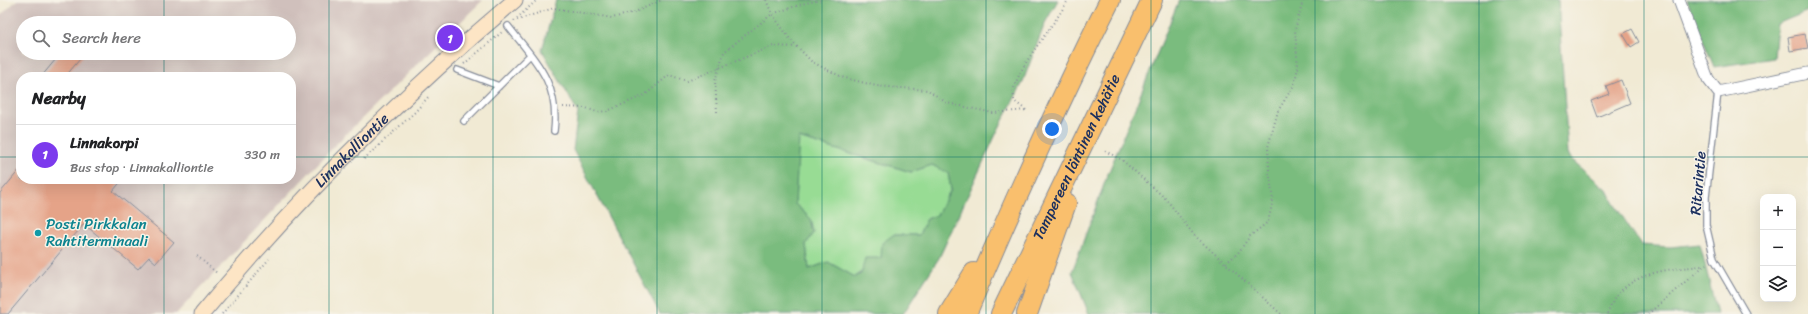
<!DOCTYPE html>
<html lang="en">
<head>
<meta charset="utf-8">
<style>
	body { margin:0; font-family:Sriracha,sans-serif; background:#f2f2f2; color:#202124 }
	.controls { position:absolute; right:12px; bottom:12px; display:grid; overflow:hidden; border-radius:8px; box-shadow:0 4px 16px #0002 }
	.controls button { width:36px; height:36px; display:grid; place-items:center; padding:0; border:0; border-bottom:1px solid #e0e0e0; background:#fff; color:#202124; font:20px sans-serif }
	.you { position:absolute; left:1052px; top:129px; width:14px; height:14px; margin:-10px; border:3px solid #fff; border-radius:50%; background:#1a73e8; box-shadow:0 0 0 6px #1a73e833 }
	.badge { display:grid; place-items:center; width:26px; height:26px; border-radius:50%; background:#7c3aed; color:#fff; font-size:13px; font-weight:700 }
	.pin { position:absolute; translate:-50% -50%; border:2px solid #fff; box-shadow:0 1px 4px #0006 }
	.list { margin:0; padding:0; list-style:none }
	h2 { display:flex; justify-content:space-between; align-items:center; height:52px; margin:0; padding:0 16px; font-size:17px }
	h2 small { font-size:13px; font-weight:400; color:#757577 }
	.list li { display:grid; grid-template-columns:26px 1fr auto; gap:12px; align-items:center; box-sizing:border-box; height:60px; padding:0 16px; border-top:1px solid #e0e0e0 }
	.list b { display:block; font-size:15px; white-space:nowrap }
	.list p { margin:0; font-size:13px; white-space:nowrap; color:#757577 }
	.list em { font-size:13px; font-style:normal; color:#757577 }
	.icon { flex:none; width:22px; height:22px; fill:none; stroke:currentColor; stroke-width:2; stroke-linecap:round; stroke-linejoin:round }
	.map { position:relative; flex:none; width:1808px; height:314px; overflow:hidden }
	.search { position:absolute; background:#fff; box-shadow:0 4px 16px #0002; left:16px; top:16px; width:280px; height:44px; display:flex; align-items:center; gap:10px; box-sizing:border-box; padding:0 14px; border-radius:22px; color:#757577; font-size:15px }
	.panel { position:absolute; background:#fff; box-shadow:0 4px 16px #0002; left:16px; top:72px; width:280px; height:112px; border-radius:16px }
	.map>svg:first-child { display:block }
	.industrial { fill:#d0c0bc; fill-rule:evenodd }
	.green { fill:#98dc94; stroke:#5a8679 }
	.forest { fill:#7abc7e; stroke:#4a766e; fill-rule:evenodd }
	.building { fill:#e5a388 }
	.lines { fill:none; stroke-linecap:round; stroke-linejoin:round }
	.lane-casing { stroke:#868c99; stroke-width:8 }
	.street-casing { stroke:#868c99; stroke-width:13 }
	.secondary-casing { stroke:#868c99; stroke-width:17 }
	.highway-casing { stroke:#868c99; stroke-width:22 }
	.path { stroke:#868c99; stroke-width:2; stroke-dasharray:1 3; stroke-linecap:butt }
	.lane { stroke:#fff; stroke-width:5.5 }
	.street { stroke:#fff; stroke-width:11 }
	.secondary { stroke:#fde5c5; stroke-width:15 }
	.highway { stroke:#f9bf6d; stroke-width:20 }
	.grid { fill:none; stroke:#0f766e; stroke-width:1; stroke-opacity:0.55 }
	.culture-dot { fill:#0f9aa8; stroke:#f7f3e8; stroke-width:1.5 }
	.labels { text-anchor:middle; dominant-baseline:central; stroke-width:3; stroke-linejoin:round; paint-order:stroke }
	.street-label { font-size:15px; fill:#1b2f5e; stroke:#f7f3e8 }
	.culture-label { font-size:15px; fill:#0d838f; stroke:#f7f3e8; text-anchor:start }
</style>
</head>
<body>
<div class="map">
<svg width="1808" height="314" viewBox="0 0 1808 314">
	<rect width="100%" height="100%" fill="#f7f3e8"/>
	<filter id="ink" filterUnits="userSpaceOnUse"><feTurbulence type="fractalNoise" baseFrequency=".025" numOctaves="2"/><feDisplacementMap in="SourceGraphic" scale="8" xChannelSelector="R" yChannelSelector="G"/><feConvolveMatrix kernelMatrix="1 2 1 2 8 2 1 2 1" color-interpolation-filters="sRGB"/></filter>
	<filter id="wash" filterUnits="userSpaceOnUse"><feTurbulence type="fractalNoise" baseFrequency=".012" numOctaves="4" result="noise"/><feDisplacementMap in="SourceGraphic" scale="16" xChannelSelector="R" yChannelSelector="G"/><feGaussianBlur stdDeviation="0.9" result="paint"/><feColorMatrix in="noise" values="0 0 0 0 0 0 0 0 0 0 0 0 0 0 0 0 0 1.4 0 .05"/><feComposite in="paint" operator="in"/></filter>
	<g filter="url(#wash)">
		<rect width="100%" height="100%" fill="#f1ead4"/>
		<path class="industrial" d="M 17,0 L 483,0 L 343,137 L 176,314 L 0,314 L 0,16 ZM 23,23 L 289,23 L 289,53 L 23,53 ZM 21,77 L 291,77 L 291,179 L 21,179 Z"/>
		<path class="green" d="M 798,138 L 911,172 L 932,165 L 948,173 L 951,189 L 937,215 L 927,219 L 919,235 L 893,235 L 881,258 L 855,277 L 828,262 L 809,269 L 806,244 L 814,233 L 811,219 L 795,204 Z"/>
		<path class="forest" d="M 556,0 L 1058,0 L 1045,23 L 1022,84 L 997,132 L 939,258 L 903,314 L 660,314 L 573,150 L 578,112 L 542,50 ZM 799,138 L 911,172 L 932,165 L 948,173 L 951,190 L 937,215 L 927,219 L 919,235 L 893,235 L 882,243 L 881,258 L 865,258 L 861,274 L 855,277 L 828,262 L 809,269 L 806,244 L 814,233 L 811,219 L 795,204 Z
			M 1179,0 L 1558,0 L 1568,153 L 1571,159 L 1607,190 L 1613,202 L 1641,245 L 1670,247 L 1700,244 L 1717,314 L 1089,314 L 1072,272 L 1106,179 Z
			M 1687,0 L 1808,0 L 1808,11 L 1777,24 L 1774,58 L 1714,67 Z"/>
		<g id="blocks">
			<path class="building" d="M 1632,29 L 1639,42 L 1631,47 L 1623,34 Z
				M 1805,34 L 1808,48 L 1790,51 L 1788,37 Z
				M 61,53 L 85,53 L 65,77 L 41,77 Z
				M 1621,80 L 1630,103 L 1597,117 L 1591,101 L 1609,94 L 1606,86 Z
				M 21,168 L 21,179 L 123,179 L 113,191 L 174,242 L 156,263 L 149,257 L 138,269 L 84,224 L 8,314 L 0,314 L 0,193 Z"/>
		</g>
	</g>
	<g filter="url(#ink)">
		<use href="#blocks" fill-opacity="0" stroke="#868c99" stroke-width="1"/>
		<g class="lines">
			<defs>
				<path id="lane" d="M 508,26 C 535,61 560,83 554,131
					M 457,70 L 499,86
					M 1718,92 L 1706,197 L 1706,225 L 1714,259 L 1746,314
					M 464,121 L 530,55"/>
				<path id="street" d="M 1679,0 L 1708,79 L 1718,92 L 1808,73"/>
				<g id="secondary">
					<path id="s1" d="M 202,314 C 296,200 402,96 515,0"/>
				</g>
				<g id="highway">
					<path d="M 949,314 L 974,273"/>
					<path d="M 966,314 C 1011,208 1058,103 1110,0"/>
					<path id="s2" d="M 1001,314 L 1152,0"/>
					<path d="M 1027,314 L 1066,203"/>
				</g>
			</defs>
			<use href="#lane" class="lane-casing"/>
			<use href="#street" class="street-casing"/>
			<use href="#secondary" class="secondary-casing"/>
			<use href="#highway" class="highway-casing"/>
			<path class="path" d="M 766,0 L 772,14 L 790,39 L 812,62 L 842,77 L 876,86 L 928,90 L 947,103 L 993,113 L 1027,110
				M 517,20 L 554,8 L 612,18 L 635,12 L 662,0
				M 514,21 L 537,0
				M 464,64 L 502,32
				M 563,107 L 586,108 L 597,112 L 607,111 L 645,95 L 669,75 L 687,81 L 773,46 L 797,47
				M 1026,110 L 1014,101 C 1014,97 1013,92 1014,88 C 1023,59 1053,28 1068,0
				M 717,112 L 715,81 L 724,52 L 772,14 L 805,3 L 823,0
				M 1105,151 L 1122,160 L 1166,199 L 1194,235 L 1281,314
				M 364,159 L 415,112 L 430,95
				M 197,256 L 218,274
				M 1226,263 L 1238,253 L 1250,236 L 1268,222 L 1273,200 L 1269,170 L 1268,147 L 1278,111 L 1294,85 L 1298,68 L 1295,30 L 1303,0
				M 222,314 L 269,259
				M 1607,314 C 1610,308 1613,300 1617,295 C 1639,270 1672,269 1702,266
				M 1648,314 L 1706,264"/>
			<use href="#lane" class="lane"/>
			<use href="#street" class="street"/>
			<use href="#secondary" class="secondary"/>
			<use href="#highway" class="highway"/>
		</g>
	</g>
	<path class="grid" d="M 164,0 L 164,23M 329,0 L 329,314M 493,0 L 493,314M 657,0 L 657,314M 822,0 L 822,314M 986,0 L 986,314M 1151,0 L 1151,314M 1315,0 L 1315,314M 1479,0 L 1479,314M 1644,0 L 1644,314M 164,53 L 164,77M 0,157 L 21,157M 291,157 L 1808,157M 164,179 L 164,314"/>
	<circle class="culture-dot" cx="38" cy="233" r="4"/>
	<g class="labels">
		<g class="street-label">
			<text stroke="none"><textPath href="#s1" startOffset="222">Linnakalliontie</textPath></text>
			<text stroke="none"><textPath href="#s2" startOffset="174">Tampereen läntinen kehätie</textPath></text>
			<text transform="translate(1698 183) rotate(-85)">Ritarintie</text>
		</g>
		<g class="culture-label">
			<text x="46" y="224">Posti Pirkkalan<tspan x="46" dy="17">Rahtiterminaali</tspan></text>
		</g>
	</g>
</svg>
<div class="controls">
<button>+</button>
<button>−</button>
<button><svg class="icon" aria-label="layers" viewBox="0 0 24 24"><path d="M12 4l9 5-9 5-9-5zM3 14l9 5 9-5"/></svg></button>
</div>
<div class="you"></div>
<div class="pin badge" style="left:450px;top:38px">1</div>
<div class="search"><svg class="icon" aria-label="search" viewBox="0 0 24 24"><circle cx="10" cy="10" r="6"/><path d="M15 15l6 6"/></svg>Search here</div>
<section class="panel">
<h2>Nearby<small></small></h2>
<ul class="list">
<li><span class="badge">1</span><div><b>Linnakorpi</b><p>Bus stop · Linnakalliontie</p></div><em>330 m</em></li>
</ul>
</section>
</div>
</body>
</html>
